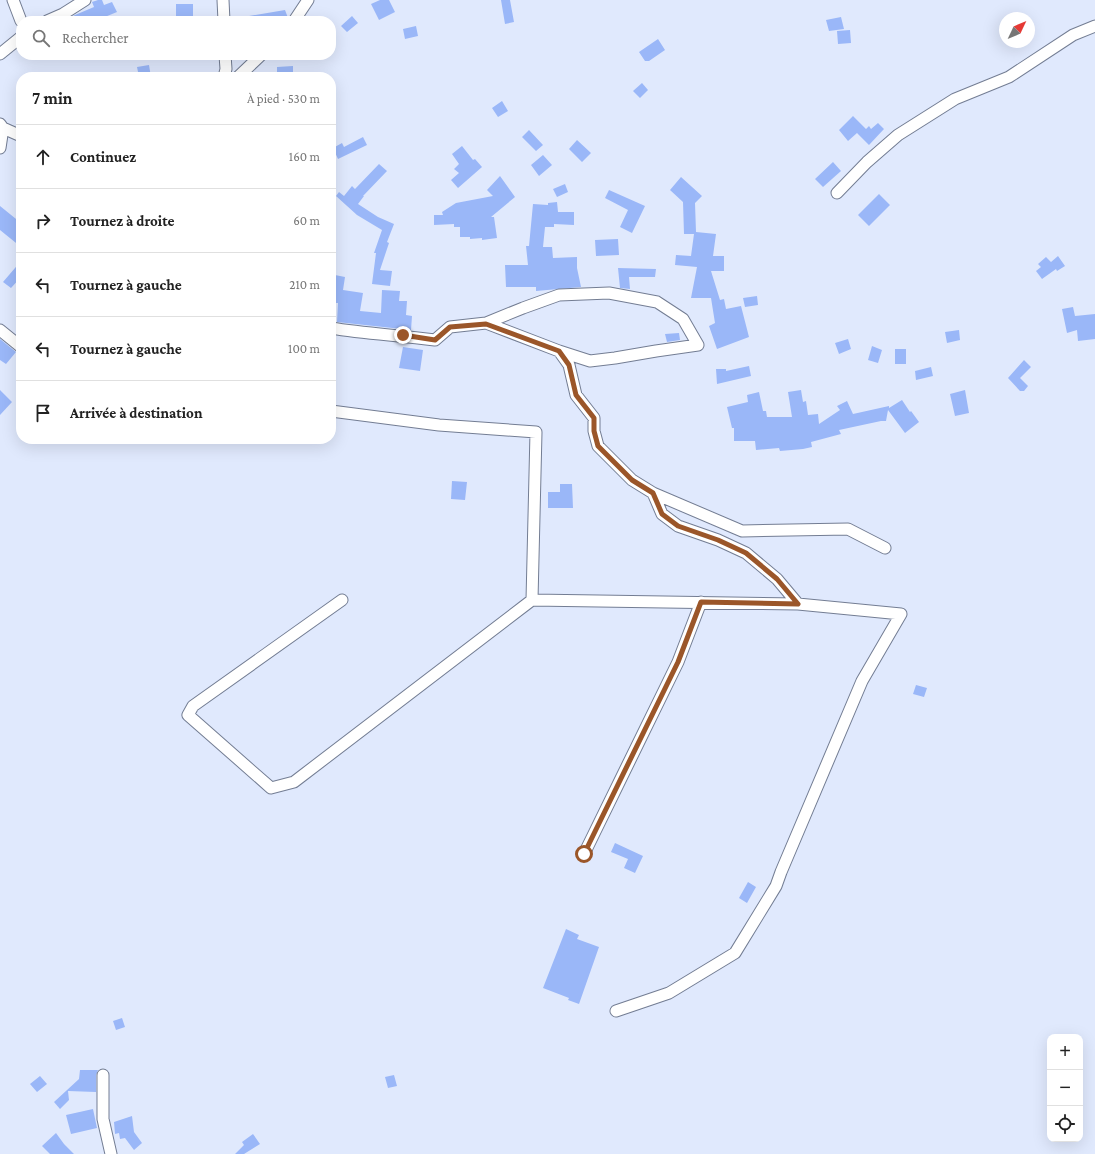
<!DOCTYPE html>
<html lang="fr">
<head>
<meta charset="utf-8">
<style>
	body { margin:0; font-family:"Crimson Pro",serif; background:#f2f2f2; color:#222 }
	.controls { position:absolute; right:12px; bottom:12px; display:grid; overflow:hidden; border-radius:8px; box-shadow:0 4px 16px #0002 }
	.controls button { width:36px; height:36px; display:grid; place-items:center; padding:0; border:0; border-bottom:1px solid #e0e0e0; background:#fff; color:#222; font:20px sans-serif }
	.compass { position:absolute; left:999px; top:12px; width:36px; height:36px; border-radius:50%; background:#fff; box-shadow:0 4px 16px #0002; rotate:46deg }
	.stop { position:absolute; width:12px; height:12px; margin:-9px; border:3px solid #9b5629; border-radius:50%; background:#fff }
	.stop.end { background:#9b5629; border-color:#fff; box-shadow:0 1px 4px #0008 }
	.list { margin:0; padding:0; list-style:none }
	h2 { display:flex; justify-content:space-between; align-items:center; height:52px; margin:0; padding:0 16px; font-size:17px }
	h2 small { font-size:13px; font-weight:400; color:#767676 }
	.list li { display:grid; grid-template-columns:26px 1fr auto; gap:12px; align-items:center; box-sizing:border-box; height:64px; padding:0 16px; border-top:1px solid #e0e0e0 }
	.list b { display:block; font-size:15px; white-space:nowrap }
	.list em { font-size:13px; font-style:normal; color:#767676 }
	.icon { flex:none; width:22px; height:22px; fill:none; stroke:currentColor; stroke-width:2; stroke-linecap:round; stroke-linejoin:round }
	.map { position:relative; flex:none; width:1095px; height:1154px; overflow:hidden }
	.search { position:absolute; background:#fff; box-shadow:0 4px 16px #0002; left:16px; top:16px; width:320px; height:44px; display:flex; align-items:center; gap:10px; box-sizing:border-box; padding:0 14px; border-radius:16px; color:#767676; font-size:15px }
	.panel { position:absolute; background:#fff; box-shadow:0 4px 16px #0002; left:16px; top:72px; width:320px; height:372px; border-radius:16px }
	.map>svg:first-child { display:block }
	.building { fill:#9ab7f8 }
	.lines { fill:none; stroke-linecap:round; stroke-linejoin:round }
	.minor-casing { stroke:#737d93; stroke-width:13 }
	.minor { stroke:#fff; stroke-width:11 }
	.route { stroke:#9b5629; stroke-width:5 }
</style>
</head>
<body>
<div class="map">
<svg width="1095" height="1154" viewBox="0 0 1095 1154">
	<rect width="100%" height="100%" fill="#e0e9fd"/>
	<path class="building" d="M 98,0 L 102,0 L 104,5 L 112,2 L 117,12 L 95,21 L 64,21 L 75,15 L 94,7 L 92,2 Z
		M 380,0 L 389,0 L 395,12 L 379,20 L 371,4 Z
		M 501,0 L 510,0 L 514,22 L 505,24 Z
		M 176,4 L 193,4 L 193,18 L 176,17 Z
		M 285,10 L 288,18 L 287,21 L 250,21 L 249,16 Z
		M 352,16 L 358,23 L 347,32 L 341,26 Z
		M 841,17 L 844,29 L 829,31 L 826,20 Z
		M 416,26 L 418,36 L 405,39 L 403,29 Z
		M 850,30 L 851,43 L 838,44 L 837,31 Z
		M 658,39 L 665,50 L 649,61 L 645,61 L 639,52 Z
		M 149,65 L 151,77 L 139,77 L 137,67 Z
		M 293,66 L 293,77 L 277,77 L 277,67 Z
		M 642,83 L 648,90 L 640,98 L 633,91 Z
		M 502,101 L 508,111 L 498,117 L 492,108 Z
		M 853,116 L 866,129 L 869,126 L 871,129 L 878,123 L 884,129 L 869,145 L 857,133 L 848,141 L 839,130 Z
		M 529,130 L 543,145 L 536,151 L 522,137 Z
		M 363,137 L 367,145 L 338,159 L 333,148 L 342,143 L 344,147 Z
		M 577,140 L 591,153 L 582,162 L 569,149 Z
		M 462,146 L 473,160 L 475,159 L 482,167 L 458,188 L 451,180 L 459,173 L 454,169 L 459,164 L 452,154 Z
		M 543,155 L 552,165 L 539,176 L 531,165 Z
		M 833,162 L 841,171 L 823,187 L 815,179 Z
		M 379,164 L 387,171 L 363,196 L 364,196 L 358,204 L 378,217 L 394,224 L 387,242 L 389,243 L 380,270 L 392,271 L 390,286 L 372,284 L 376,253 L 374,253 L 382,230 L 357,215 L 336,196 L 339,192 L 344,196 L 352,186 L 355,189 Z
		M 500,176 L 515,197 L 491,217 L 494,217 L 497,238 L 482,240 L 482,238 L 470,239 L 470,237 L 460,237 L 460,227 L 454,227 L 454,224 L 434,225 L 434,215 L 443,215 L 442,212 L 456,203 L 493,196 L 487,190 Z
		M 681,177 L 702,196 L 695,203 L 696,232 L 716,234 L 713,256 L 724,256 L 724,271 L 711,271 L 720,300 L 724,299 L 726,309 L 741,306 L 749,337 L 717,349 L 709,326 L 715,323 L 711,298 L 691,298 L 697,267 L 675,265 L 676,255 L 691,256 L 694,234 L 684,234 L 683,202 L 670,190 Z
		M 565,184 L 568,192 L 557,197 L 553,189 Z
		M 609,190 L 645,206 L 632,233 L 620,227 L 628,210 L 605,198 Z
		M 879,194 L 890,205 L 869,226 L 858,215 Z
		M 557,202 L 558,212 L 574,212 L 574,225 L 554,224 L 554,227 L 545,227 L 543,247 L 552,247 L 553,258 L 577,257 L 577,268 L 581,287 L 536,291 L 536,287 L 506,287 L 505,265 L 528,265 L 526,246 L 529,246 L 533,204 L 548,205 L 548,203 Z
		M 0,206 L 21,223 L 21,247 L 0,230 Z
		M 618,239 L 619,255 L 596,256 L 595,240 Z
		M 1058,256 L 1065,266 L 1057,271 L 1056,269 L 1042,279 L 1036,271 L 1041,267 L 1038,264 L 1046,257 L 1051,262 Z
		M 21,261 L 21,277 L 11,288 L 3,282 Z
		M 618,268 L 656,269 L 655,277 L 629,277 L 630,289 L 620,288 Z
		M 335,275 L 345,277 L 343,290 L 363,293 L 360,311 L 381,313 L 382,290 L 400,291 L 399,301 L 407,301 L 406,315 L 412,316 L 411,330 L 337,322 L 338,303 L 331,303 L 331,281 L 334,282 Z
		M 757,296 L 758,305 L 745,307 L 743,298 Z
		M 1073,307 L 1075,316 L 1095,314 L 1095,339 L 1078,341 L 1077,330 L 1067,333 L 1062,309 Z
		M 959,330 L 960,340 L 947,343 L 945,332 Z
		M 679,333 L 680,340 L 667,342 L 665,334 Z
		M 0,339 L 16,352 L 6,364 L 0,360 Z
		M 848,339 L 851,349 L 839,354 L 835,343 Z
		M 872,346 L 882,350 L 878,363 L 868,360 Z
		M 403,347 L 423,350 L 420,371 L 399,368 Z
		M 895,349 L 906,349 L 906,364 L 895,364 Z
		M 1024,360 L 1031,367 L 1020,378 L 1028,386 L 1024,391 L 1020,391 L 1008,378 Z
		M 749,366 L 751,376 L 717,384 L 716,369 L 726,369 L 726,371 Z
		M 931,367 L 933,376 L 916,380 L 915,371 Z
		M 0,390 L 12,402 L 0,415 Z
		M 801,390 L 803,402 L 806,401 L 808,415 L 818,414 L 819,424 L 840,410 L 837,406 L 847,401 L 853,414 L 889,406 L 889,408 L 902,400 L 910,412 L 911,411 L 919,422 L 905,433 L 888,410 L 886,421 L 881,421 L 839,430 L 841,434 L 811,442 L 812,447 L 803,449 L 780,451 L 779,448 L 756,450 L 755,441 L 734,441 L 734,428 L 732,428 L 727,407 L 748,402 L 747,395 L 759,392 L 763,411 L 766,411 L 767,417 L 792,417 L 788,392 Z
		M 965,390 L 969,413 L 955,416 L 950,394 Z
		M 452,481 L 467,482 L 465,500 L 451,499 Z
		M 560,484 L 572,484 L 573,508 L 548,508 L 548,492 L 560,492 Z
		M 916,685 L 927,688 L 924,697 L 913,694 Z
		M 615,843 L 643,856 L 635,873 L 624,868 L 628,859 L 611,852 Z
		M 748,882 L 756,887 L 747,903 L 739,898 Z
		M 566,929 L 579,935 L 577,939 L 599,947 L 579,1004 L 568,1000 L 569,998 L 543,988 Z
		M 122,1018 L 125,1027 L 116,1030 L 113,1021 Z
		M 80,1070 L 98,1070 L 96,1075 L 96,1092 L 68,1091 L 69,1100 L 60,1109 L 54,1102 L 79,1079 Z
		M 394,1075 L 397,1086 L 388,1088 L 385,1077 Z
		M 40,1076 L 47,1084 L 37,1092 L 30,1084 Z
		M 93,1109 L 97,1128 L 71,1134 L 66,1115 Z
		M 132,1116 L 134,1132 L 142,1143 L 134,1150 L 125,1138 L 120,1139 L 119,1133 L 115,1134 L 114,1122 Z
		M 56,1133 L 64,1144 L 74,1154 L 50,1154 L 42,1146 Z
		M 253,1134 L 260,1144 L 244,1154 L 235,1154 L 244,1145 L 242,1142 Z"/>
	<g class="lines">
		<defs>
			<path id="minor" d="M 13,0 L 21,21
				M 223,0 L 224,21
				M 47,21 L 63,14 L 85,0
				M 294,21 L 308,0
				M 0,54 L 21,37
				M 224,77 L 226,69 L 225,55
				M 238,77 L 261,55
				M 0,124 L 3,128 L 21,136
				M 0,148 L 3,128
				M 837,193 L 867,162 L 898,135 L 955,99 L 1009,77 L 1073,35 L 1095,26
				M 486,323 L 523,308 L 559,295 L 609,293 L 657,302 L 683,319 L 698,345 L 656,351 L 615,358 L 590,361 L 559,351
				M 331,328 C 366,334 400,335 435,340 L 450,327 L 486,323 L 559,351 L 569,365 L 576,395 L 594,418 L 594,431 L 598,446 L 632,480 L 653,493 L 662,514 L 678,526 L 718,540 L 746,553 L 777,579 L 798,604
				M 0,330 L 21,347
				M 331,411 L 439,425 L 536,432 L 532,600 L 798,604 L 901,614 L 862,681 L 781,872 L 776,886 L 735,953 L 669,993 L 616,1011
				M 653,493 L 742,531 L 848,529 L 885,548
				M 342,600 L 193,706 L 188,715 L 271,788 L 294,782 L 532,600
				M 584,854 L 678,662 L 701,602
				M 103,1075 L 103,1119 L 111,1154"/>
		</defs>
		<use href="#minor" class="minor-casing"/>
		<use href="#minor" class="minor"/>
	</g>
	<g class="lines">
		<path class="route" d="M 403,335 L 435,340 L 450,327 L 486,324 L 559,351 L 569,365 L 576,395 L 594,418 L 594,431 L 598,446 L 632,480 L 653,493 L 662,514 L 678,526 L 718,540 L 746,553 L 777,579 L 798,604 L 701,602 L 678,662 L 584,854"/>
	</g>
</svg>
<div class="controls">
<button>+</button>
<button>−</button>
<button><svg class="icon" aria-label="locate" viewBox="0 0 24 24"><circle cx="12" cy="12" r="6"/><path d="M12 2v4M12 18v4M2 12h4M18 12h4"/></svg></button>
</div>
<svg class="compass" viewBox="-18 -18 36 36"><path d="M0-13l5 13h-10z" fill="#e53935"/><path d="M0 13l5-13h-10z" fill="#767676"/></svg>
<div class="stop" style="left:584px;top:854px"></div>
<div class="stop end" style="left:403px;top:335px"></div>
<div class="search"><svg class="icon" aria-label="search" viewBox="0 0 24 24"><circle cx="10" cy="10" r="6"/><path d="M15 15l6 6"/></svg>Rechercher</div>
<section class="panel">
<h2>7 min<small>À pied · 530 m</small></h2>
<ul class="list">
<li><svg class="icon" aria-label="ahead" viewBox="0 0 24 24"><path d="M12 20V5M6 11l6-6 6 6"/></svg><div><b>Continuez</b></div><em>160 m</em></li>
<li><svg class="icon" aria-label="right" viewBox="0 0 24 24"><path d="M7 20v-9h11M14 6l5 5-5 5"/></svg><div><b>Tournez à droite</b></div><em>60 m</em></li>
<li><svg class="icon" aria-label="left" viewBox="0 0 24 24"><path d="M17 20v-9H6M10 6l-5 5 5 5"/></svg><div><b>Tournez à gauche</b></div><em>210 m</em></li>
<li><svg class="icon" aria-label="left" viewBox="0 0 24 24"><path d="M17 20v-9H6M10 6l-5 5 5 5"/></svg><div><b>Tournez à gauche</b></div><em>100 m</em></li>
<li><svg class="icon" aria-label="arrive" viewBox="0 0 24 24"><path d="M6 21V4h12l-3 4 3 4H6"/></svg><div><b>Arrivée à destination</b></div></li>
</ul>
</section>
</div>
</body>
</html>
